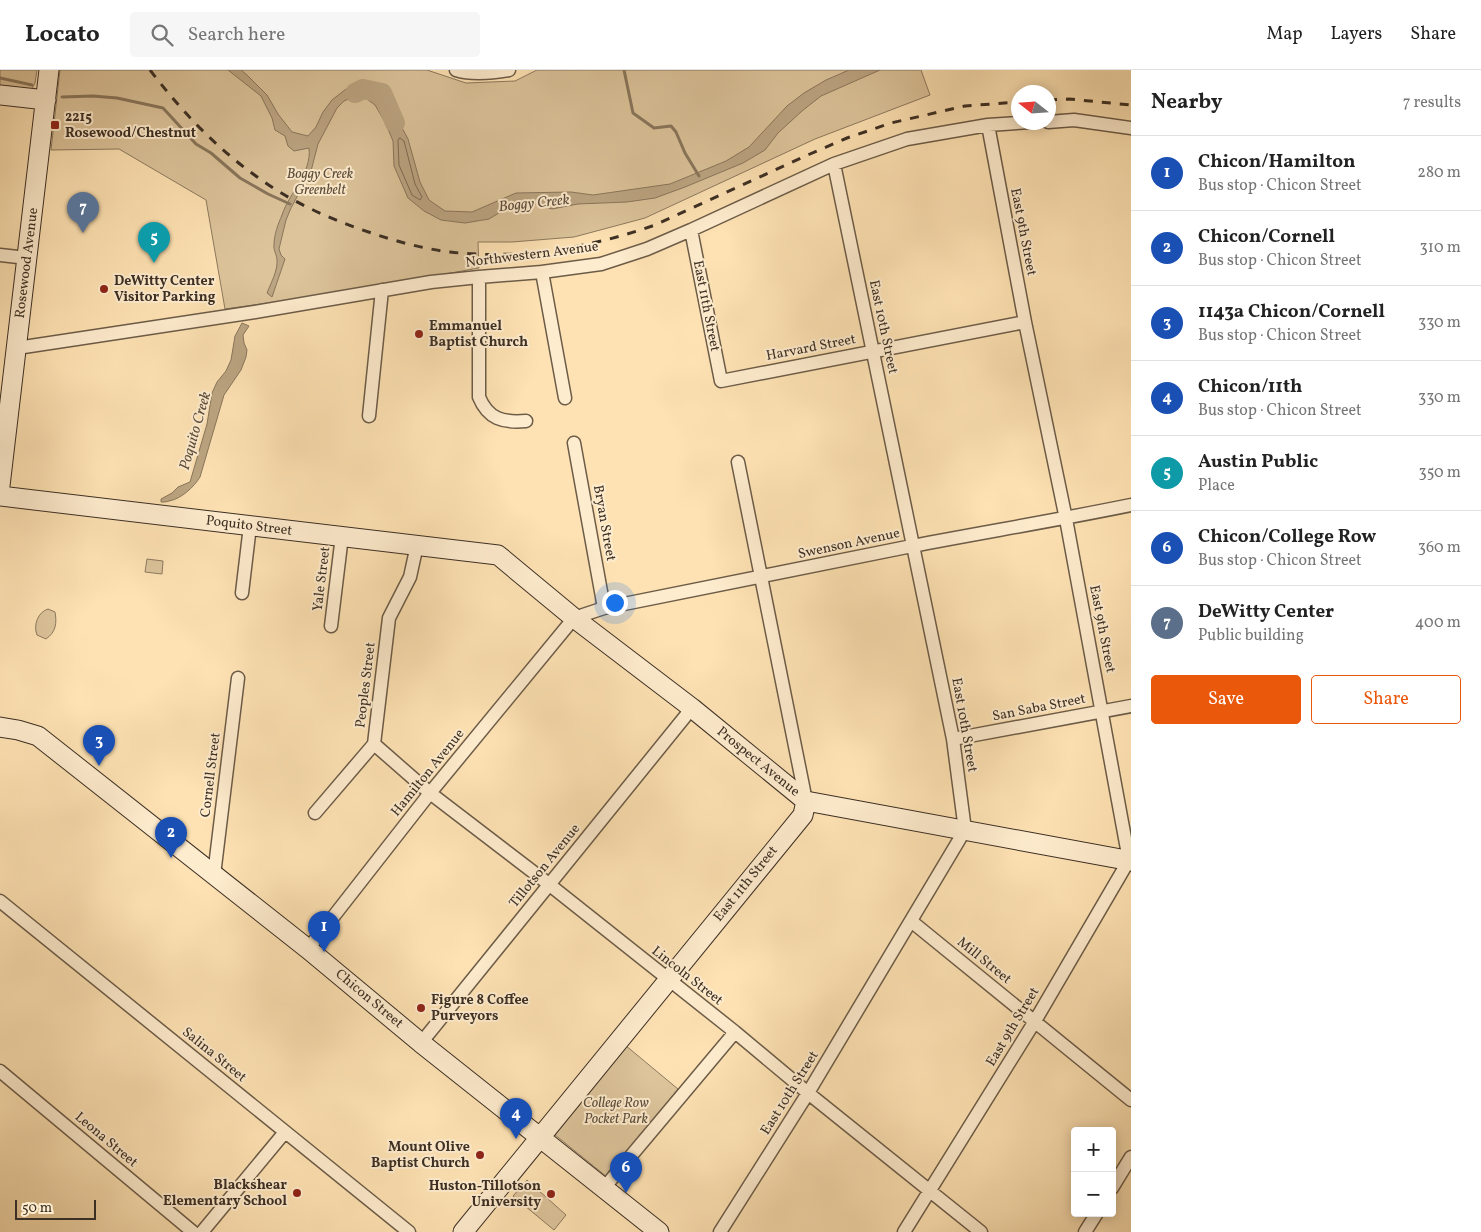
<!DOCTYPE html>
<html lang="en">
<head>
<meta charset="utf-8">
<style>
	body { margin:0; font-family:Vollkorn,serif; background:#f6f6f6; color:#222 }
	.controls { position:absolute; right:15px; bottom:15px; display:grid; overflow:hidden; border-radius:5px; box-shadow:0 2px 12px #0003 }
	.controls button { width:45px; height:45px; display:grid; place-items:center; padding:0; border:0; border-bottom:1px solid #e0e0e0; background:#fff; color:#222; font:25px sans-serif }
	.compass { position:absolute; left:1011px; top:15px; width:45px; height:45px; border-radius:50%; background:#fff; box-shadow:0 2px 12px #0003; rotate:287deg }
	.scale { position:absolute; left:15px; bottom:12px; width:81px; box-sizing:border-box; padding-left:5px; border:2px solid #3c2f24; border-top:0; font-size:14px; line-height:18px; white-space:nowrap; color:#3c2f24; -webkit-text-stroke:4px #feecce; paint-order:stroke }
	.you { position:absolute; left:614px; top:532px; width:18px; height:18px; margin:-12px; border:4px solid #fff; border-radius:50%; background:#1a73e8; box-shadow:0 0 0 8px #1a73e833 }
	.badge { display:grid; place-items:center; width:32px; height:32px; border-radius:50%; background:#ea580c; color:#fff; font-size:16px; font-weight:700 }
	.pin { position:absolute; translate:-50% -41px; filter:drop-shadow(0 1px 2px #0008) }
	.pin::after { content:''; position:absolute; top:26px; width:18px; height:15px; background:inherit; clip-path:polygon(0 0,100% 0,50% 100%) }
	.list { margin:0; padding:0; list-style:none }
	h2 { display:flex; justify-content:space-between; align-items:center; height:65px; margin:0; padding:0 20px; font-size:21px }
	h2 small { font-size:16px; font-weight:400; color:#767676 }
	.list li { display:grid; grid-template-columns:32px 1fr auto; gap:15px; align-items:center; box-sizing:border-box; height:75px; padding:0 20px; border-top:1px solid #e0e0e0 }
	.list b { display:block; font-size:19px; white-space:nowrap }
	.list p { margin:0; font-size:16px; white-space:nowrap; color:#767676 }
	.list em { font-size:16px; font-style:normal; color:#767676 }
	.actions { display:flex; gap:10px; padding:15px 20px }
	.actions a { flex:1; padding:11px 0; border:1px solid #ea580c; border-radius:5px; text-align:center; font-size:18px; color:#ea580c }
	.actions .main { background:#ea580c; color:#fff }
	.icon { flex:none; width:28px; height:28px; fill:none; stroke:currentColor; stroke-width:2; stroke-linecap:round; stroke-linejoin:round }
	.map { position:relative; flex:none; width:1131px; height:1162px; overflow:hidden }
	header { display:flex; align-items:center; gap:30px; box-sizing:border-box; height:70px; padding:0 25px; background:#fff; border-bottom:1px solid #e0e0e0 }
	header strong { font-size:24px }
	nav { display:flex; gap:28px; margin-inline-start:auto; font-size:18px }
	.search { width:350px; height:45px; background:#f6f6f6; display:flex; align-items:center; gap:12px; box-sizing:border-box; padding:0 18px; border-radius:5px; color:#767676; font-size:19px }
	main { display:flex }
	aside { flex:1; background:#fff }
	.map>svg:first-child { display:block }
	.green { fill:#ddc49b; stroke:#8c7a60 }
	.water { fill:#bca582; stroke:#89765c }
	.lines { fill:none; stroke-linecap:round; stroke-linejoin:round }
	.shore { stroke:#7c6a53; stroke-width:1 }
	.stream { stroke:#89765c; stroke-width:3 }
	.river { stroke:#bca582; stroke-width:20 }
	.street-casing { stroke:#6c5c48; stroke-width:15 }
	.secondary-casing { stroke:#3c2f24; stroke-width:21 }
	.street { stroke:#feecce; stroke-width:12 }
	.secondary { stroke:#feecce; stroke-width:19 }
	.rail { stroke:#3c2f24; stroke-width:3; stroke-dasharray:9 9; stroke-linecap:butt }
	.poi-dot { fill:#8f2418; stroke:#feecce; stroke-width:2 }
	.labels { text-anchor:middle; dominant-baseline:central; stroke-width:4; stroke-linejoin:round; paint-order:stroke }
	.poi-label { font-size:14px; font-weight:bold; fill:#3c2f24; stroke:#feecce; text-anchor:start }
	.park-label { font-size:14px; font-style:italic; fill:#5c4d3c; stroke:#feecce }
	.street-label { font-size:14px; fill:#3c2f24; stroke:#feecce }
	.water-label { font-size:15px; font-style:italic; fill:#5c4c3c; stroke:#feecce }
</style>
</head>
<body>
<header>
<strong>Locato</strong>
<div class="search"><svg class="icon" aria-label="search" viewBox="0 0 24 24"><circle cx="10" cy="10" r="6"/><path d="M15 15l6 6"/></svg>Search here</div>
<nav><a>Map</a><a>Layers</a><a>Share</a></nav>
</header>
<main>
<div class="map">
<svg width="1131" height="1162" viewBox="0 0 1131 1162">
	<rect width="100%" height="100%" fill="#fee2b3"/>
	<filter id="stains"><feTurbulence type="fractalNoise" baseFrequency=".004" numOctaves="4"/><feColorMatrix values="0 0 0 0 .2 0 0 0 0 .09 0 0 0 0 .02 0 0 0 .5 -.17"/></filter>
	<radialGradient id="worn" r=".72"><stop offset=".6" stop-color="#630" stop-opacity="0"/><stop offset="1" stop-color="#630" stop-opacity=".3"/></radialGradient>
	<path class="green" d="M 0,0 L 37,0 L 35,13 L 32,19 L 0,17 Z
		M 60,0 L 427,0 L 466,13 L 515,11 L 537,0 L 921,0 L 930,25 L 815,69 L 645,148 L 574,167 L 512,172 L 478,172 L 479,198 L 332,224 L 225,239 L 206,130 L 119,79 L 51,80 Z
		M 147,489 L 163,491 L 162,504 L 145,502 Z
		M 48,539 L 55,542 C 57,553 56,562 46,569 L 37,565 C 33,555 38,542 48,539 Z
		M 625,975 L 678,1019 L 607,1107 L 554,1064 Z
		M 527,1110 L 566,1145 L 554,1160 L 513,1126 Z"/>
	<path class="water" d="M 228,0 L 241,0 L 247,5 L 267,25 L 278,44 L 292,62 L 308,66 L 316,57 L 323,42 L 332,30 L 346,19 L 367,14 L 377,18 L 393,41 L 408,69 L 420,112 L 429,130 L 445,141 L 472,142 L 516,123 L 571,122 L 593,125 L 670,114 L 726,91 L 749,77 L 787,36 L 804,23 L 826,10 L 849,0 L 880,0 L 821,26 L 802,41 L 778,63 L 765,80 L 743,93 L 685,117 L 655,128 L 627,132 L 578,134 L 552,139 L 532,133 L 507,138 L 489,149 L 465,153 L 441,150 L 424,141 L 408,128 L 394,96 L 393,71 L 386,54 L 375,35 L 360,24 L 344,31 L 337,38 L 318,74 L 311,101 L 291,138 L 286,150 L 279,179 L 281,185 L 285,189 L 272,227 L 267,223 C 271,213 278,200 277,190 C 277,185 273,180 274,175 C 274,165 278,154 282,145 C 289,123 312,103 309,78 L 294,81 L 288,76 L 285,66 L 275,60 L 272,48 L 261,26 Z
		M 242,253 L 249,256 L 243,265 L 244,273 L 247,280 L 246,287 L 241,300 L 224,325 L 200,407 C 194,417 181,429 169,431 C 167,432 164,432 161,432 L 161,429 L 172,423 L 178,417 L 190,412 L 207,354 L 212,323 L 217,312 L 226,301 L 231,290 L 235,266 Z"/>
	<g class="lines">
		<path class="shore" d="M 400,68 L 404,71 L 415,114 L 422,127 L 420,130 L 412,125 L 399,95 L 398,71 Z"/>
		<path class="stream" d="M 624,0 L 633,43 L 654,58 L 671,56 L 676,62 L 685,83 L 699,106
			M 0,8 L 32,15
			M 62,27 L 93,26 L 117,28 L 163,38 L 196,74 L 211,83 L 240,108 L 268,124 L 290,134"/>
		<path class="river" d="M 355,23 L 363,19 L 382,23 L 395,53"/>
		<defs>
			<path id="street" d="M 456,0 C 472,5 492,3 509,0
				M 1048,52 L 1074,50 L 1131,58
				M 691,160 L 721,311 L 1025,252
				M 0,185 L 27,188
				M 542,202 L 565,328
				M 479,207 L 479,327 C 488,349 503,353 526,351
				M 17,278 L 255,242 L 431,212 L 479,207 L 542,202 L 601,194 L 647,179 L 691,160 L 834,94 L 907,69 L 988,55 L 1031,52
				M 369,346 L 382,220
				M 574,373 L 604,538
				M 738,392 L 806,731
				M 242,523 L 250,456
				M 331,556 L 342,466
				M 953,669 L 1131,636
				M 374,674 L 430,723 L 541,808 L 735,962 L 808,1023 L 981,1162
				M 315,743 L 374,674 L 389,548 L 410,507 L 417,475
				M 214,805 L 238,608
				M 0,831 L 409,1162
				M 911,851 L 1131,1030
				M 308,879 L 430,723 L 574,548 L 604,538 C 706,517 809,497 912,476 C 985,462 1058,450 1131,435
				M 421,973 L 692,638
				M 0,1001 L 193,1162
				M 604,1118 L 735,962
				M 1112,1118 L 1131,1087
				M 202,1162 L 285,1062
				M 720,1162 L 808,1023 L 965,760 L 953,669 L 834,94
				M 904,1162 L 1035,951 L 1129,790 L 1066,449 L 1025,252 L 988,55
				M 1085,1162 L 1097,1143"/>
			<path id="secondary" d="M 0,25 L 46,30
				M 0,416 L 49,0
				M 0,426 L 498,485 L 574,548 L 692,638 L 806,731 L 1131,791
				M 0,657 L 18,660 L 38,666 L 308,879 L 421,973 L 659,1162
				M 463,1162 L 803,745 L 806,731"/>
		</defs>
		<use href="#street" class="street-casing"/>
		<use href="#secondary" class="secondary-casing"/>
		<use href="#street" class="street"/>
		<use href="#secondary" class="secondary"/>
		<path class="rail" d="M 150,0 C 182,42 219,81 263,111 C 291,131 322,145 354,157 C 385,168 417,178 450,182 C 518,190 590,178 655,155 L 810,84 L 847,68 L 891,53 L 965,36 L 1018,32
			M 1048,30 L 1069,29 L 1131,35"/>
	</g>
	<g class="poi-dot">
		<rect x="50" y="50" width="10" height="10" rx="2.5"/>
		<circle cx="104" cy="219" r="5"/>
		<circle cx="419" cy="264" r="5"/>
		<circle cx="421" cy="938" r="5"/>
		<circle cx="480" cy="1085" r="5"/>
		<circle cx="297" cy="1123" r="5"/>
		<circle cx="551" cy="1124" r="5"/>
	</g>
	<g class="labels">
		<g class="poi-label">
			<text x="65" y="47">2215<tspan x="65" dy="16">Rosewood/Chestnut</tspan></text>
			<text x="114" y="211">DeWitty Center<tspan x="114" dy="16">Visitor Parking</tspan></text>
			<text x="429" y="256">Emmanuel<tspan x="429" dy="16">Baptist Church</tspan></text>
			<text x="431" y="930">Figure 8 Coffee<tspan x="431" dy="16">Purveyors</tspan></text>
			<text x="470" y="1077" text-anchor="end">Mount Olive<tspan x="470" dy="16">Baptist Church</tspan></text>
			<text x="287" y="1115" text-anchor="end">Blackshear<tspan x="287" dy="16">Elementary School</tspan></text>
			<text x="541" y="1116" text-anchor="end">Huston-Tillotson<tspan x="541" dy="16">University</tspan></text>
		</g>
		<g class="park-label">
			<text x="320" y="104">Boggy Creek<tspan x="320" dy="16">Greenbelt</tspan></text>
			<text x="616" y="1033">College Row<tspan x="616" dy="16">Pocket Park</tspan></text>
		</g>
		<g class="street-label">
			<text transform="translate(1023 162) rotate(79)">East 9th Street</text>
			<text transform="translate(532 185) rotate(-7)">Northwestern Avenue</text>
			<text transform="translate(27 193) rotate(-83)">Rosewood Avenue</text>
			<text transform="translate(706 236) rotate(79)">East 11th Street</text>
			<text transform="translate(883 257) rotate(78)">East 10th Street</text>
			<text transform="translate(811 278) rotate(-11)">Harvard Street</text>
			<text transform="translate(604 453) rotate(80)">Bryan Street</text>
			<text transform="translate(249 456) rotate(7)">Poquito Street</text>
			<text transform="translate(849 474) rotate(-12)">Swenson Avenue</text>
			<text transform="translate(322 509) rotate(-83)">Yale Street</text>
			<text transform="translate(1102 559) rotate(79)">East 9th Street</text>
			<text transform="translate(366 615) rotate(-83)">Peoples Street</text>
			<text transform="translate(1039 638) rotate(-11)">San Saba Street</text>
			<text transform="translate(964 655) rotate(80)">East 10th Street</text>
			<text transform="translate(758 692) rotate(39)">Prospect Avenue</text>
			<text transform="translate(428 703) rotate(-51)">Hamilton Avenue</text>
			<text transform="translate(211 705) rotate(-83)">Cornell Street</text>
			<text transform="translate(545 796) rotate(-51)">Tillotson Avenue</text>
			<text transform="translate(746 814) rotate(-51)">East 11th Street</text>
			<text transform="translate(984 891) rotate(39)">Mill Street</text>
			<text transform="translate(687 906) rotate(38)">Lincoln Street</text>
			<text transform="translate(369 929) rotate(40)">Chicon Street</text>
			<text transform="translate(1013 957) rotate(-59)">East 9th Street</text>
			<text transform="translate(214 985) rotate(39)">Salina Street</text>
			<text transform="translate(790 1023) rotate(-58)">East 10th Street</text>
			<text transform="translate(106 1070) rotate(40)">Leona Street</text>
		</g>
		<g class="water-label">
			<text transform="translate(534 134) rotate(-6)">Boggy Creek</text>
			<text transform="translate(196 361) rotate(-74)">Poquito Creek</text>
		</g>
	</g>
	<rect width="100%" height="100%" filter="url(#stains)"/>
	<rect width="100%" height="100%" fill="url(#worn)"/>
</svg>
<div class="controls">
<button>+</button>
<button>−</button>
</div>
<svg class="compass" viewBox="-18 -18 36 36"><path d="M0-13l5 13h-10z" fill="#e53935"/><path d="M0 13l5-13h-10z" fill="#767676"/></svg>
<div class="scale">50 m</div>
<div class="you"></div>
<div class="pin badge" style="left:324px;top:882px;background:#1a4fb4">1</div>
<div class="pin badge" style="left:171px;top:788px;background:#1a4fb4">2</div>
<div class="pin badge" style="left:99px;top:696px;background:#1a4fb4">3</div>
<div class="pin badge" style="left:516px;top:1069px;background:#1a4fb4">4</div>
<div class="pin badge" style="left:154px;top:193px;background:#0f9aa8">5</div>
<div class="pin badge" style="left:626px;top:1123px;background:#1a4fb4">6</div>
<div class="pin badge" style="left:83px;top:163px;background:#5c6f8a">7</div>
</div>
<aside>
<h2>Nearby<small>7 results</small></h2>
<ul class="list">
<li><span class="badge" style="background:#1a4fb4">1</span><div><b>Chicon/Hamilton</b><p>Bus stop · Chicon Street</p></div><em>280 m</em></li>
<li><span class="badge" style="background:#1a4fb4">2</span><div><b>Chicon/Cornell</b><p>Bus stop · Chicon Street</p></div><em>310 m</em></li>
<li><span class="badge" style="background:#1a4fb4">3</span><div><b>1143a Chicon/Cornell</b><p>Bus stop · Chicon Street</p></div><em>330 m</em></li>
<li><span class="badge" style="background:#1a4fb4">4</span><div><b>Chicon/11th</b><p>Bus stop · Chicon Street</p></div><em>330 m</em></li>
<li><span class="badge" style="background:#0f9aa8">5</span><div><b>Austin Public</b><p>Place</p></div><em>350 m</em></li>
<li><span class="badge" style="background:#1a4fb4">6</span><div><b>Chicon/College Row</b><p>Bus stop · Chicon Street</p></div><em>360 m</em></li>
<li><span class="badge" style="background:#5c6f8a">7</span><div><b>DeWitty Center</b><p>Public building</p></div><em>400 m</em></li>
</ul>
<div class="actions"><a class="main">Save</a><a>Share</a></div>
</aside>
</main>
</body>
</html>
